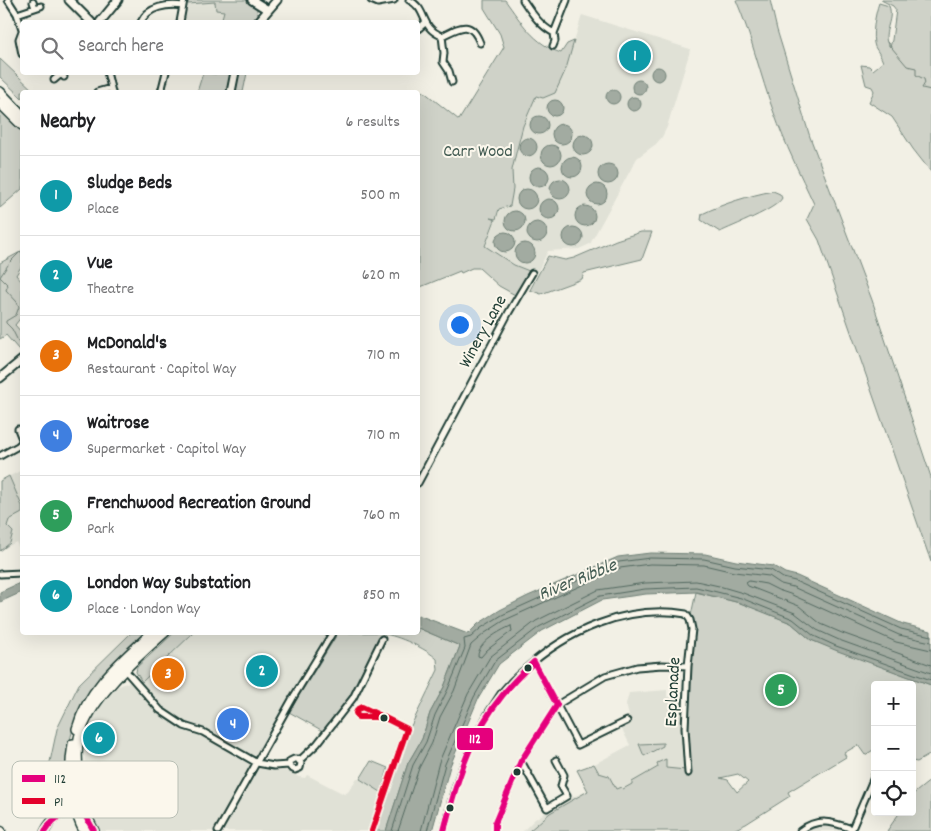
<!DOCTYPE html>
<html lang="en">
<head>
<meta charset="utf-8">
<style>
	body { margin:0; font-family:Dekko,sans-serif; background:#f2f2f2; color:#202124 }
	.controls { position:absolute; right:15px; bottom:15px; display:grid; overflow:hidden; border-radius:5px; box-shadow:0 5px 20px #0002 }
	.controls button { width:45px; height:45px; display:grid; place-items:center; padding:0; border:0; border-bottom:1px solid #e0e0e0; background:#fff; color:#202124; font:25px sans-serif }
	.you { position:absolute; left:459px; top:324px; width:18px; height:18px; margin:-12px; border:4px solid #fff; border-radius:50%; background:#1a73e8; box-shadow:0 0 0 8px #1a73e833 }
	.badge { display:grid; place-items:center; width:32px; height:32px; border-radius:50%; background:#b45309; color:#fff; font-size:16px; font-weight:700 }
	.pin { position:absolute; translate:-50% -50%; border:2px solid #fff; box-shadow:0 1px 5px #0006 }
	.list { margin:0; padding:0; list-style:none }
	h2 { display:flex; justify-content:space-between; align-items:center; height:65px; margin:0; padding:0 20px; font-size:21px }
	h2 small { font-size:16px; font-weight:400; color:#757577 }
	.list li { display:grid; grid-template-columns:32px 1fr auto; gap:15px; align-items:center; box-sizing:border-box; height:80px; padding:0 20px; border-top:1px solid #e0e0e0 }
	.list b { display:block; font-size:19px; white-space:nowrap }
	.list p { margin:0; font-size:16px; white-space:nowrap; color:#757577 }
	.list em { font-size:16px; font-style:normal; color:#757577 }
	.icon { flex:none; width:28px; height:28px; fill:none; stroke:currentColor; stroke-width:2; stroke-linecap:round; stroke-linejoin:round }
	.map { position:relative; flex:none; width:931px; height:831px; overflow:hidden }
	.search { position:absolute; background:#fff; box-shadow:0 5px 20px #0002; left:20px; top:20px; width:400px; height:55px; display:flex; align-items:center; gap:12px; box-sizing:border-box; padding:0 18px; border-radius:5px; color:#757577; font-size:19px }
	.panel { position:absolute; background:#fff; box-shadow:0 5px 20px #0002; left:20px; top:90px; width:400px; height:545px; border-radius:5px }
	.map>svg:first-child { display:block }
	.built { fill:#e0e1d6 }
	.green { fill:#cfd2c8; stroke:#77887e; fill-rule:evenodd }
	.water { fill:#a2aba1; stroke:#6e7f75 }
	.lines { fill:none; stroke-linecap:round; stroke-linejoin:round }
	.shore { stroke:#536960; stroke-width:1 }
	.stream { stroke:#6e7f75; stroke-width:1 }
	.street-casing { stroke:#1f3d34; stroke-width:9 }
	.secondary-casing { stroke:#1f3d34; stroke-width:11 }
	.primary-casing { stroke:#1f3d34; stroke-width:11 }
	.highway-casing { stroke:#1f3d34; stroke-width:12 }
	.street { stroke:#fbf7ec; stroke-width:5 }
	.secondary { stroke:#fbf7ec; stroke-width:7 }
	.primary { stroke:#fbf7ec; stroke-width:8 }
	.highway { stroke:#fbf7ec; stroke-width:9 }
	.bus-1-casing { stroke:#fbf7ec; stroke-width:10 }
	.bus-2-casing { stroke:#fbf7ec; stroke-width:10 }
	.bus-1 { stroke:#e5007d; stroke-width:6 }
	.bus-2 { stroke:#e4002b; stroke-width:6 }
	.bus-dot { fill:#1f3d34; stroke:#fbf7ec; stroke-width:2 }
	.labels { text-anchor:middle; dominant-baseline:central; stroke-width:4; stroke-linejoin:round; paint-order:stroke }
	.park-label { font-size:18px; fill:#425b52; stroke:#fbf7ec }
	.street-label { font-size:18px; fill:#1f3d34; stroke:#fbf7ec }
	.water-label { font-size:19px; font-style:italic; fill:#465e55; stroke:#fbf7ec }
	.key { fill:#fbf7ec; stroke:#b9bfb5; stroke-width:1 }
	.key-label { font-size:14px; fill:#1f3d34 }
	.line-badge { stroke:#fbf7ec; stroke-width:2 }
	.badge-label { font-size:14px; text-anchor:middle; font-weight:bold; fill:#fff }
</style>
</head>
<body>
<div class="map">
<svg width="931" height="831" viewBox="0 0 931 831">
	<rect width="100%" height="100%" fill="#f2f0e5"/>
	<filter id="ink" filterUnits="userSpaceOnUse"><feTurbulence type="fractalNoise" baseFrequency=".02" numOctaves="2"/><feDisplacementMap in="SourceGraphic" scale="10" xChannelSelector="R" yChannelSelector="G"/><feConvolveMatrix kernelMatrix="1 2 1 2 8 2 1 2 1" color-interpolation-filters="sRGB"/></filter>
	<g filter="url(#ink)">
		<path class="built" d="M 216,1 L 226,10 L 223,22 L 182,22 L 187,2 Z
			M 582,15 L 690,49 L 689,54 L 667,127 L 662,137 L 656,144 L 637,158 L 590,244 L 579,249 L 548,251 L 536,275 L 514,265 L 485,247 L 500,210 L 510,206 L 513,189 L 512,171 L 516,153 L 523,126 L 533,102 L 571,51 Z
			M 22,470 L 22,554 L 16,542 L 0,551 L 0,481 Z
			M 193,633 L 331,633 L 216,831 L 99,831 L 86,800 L 84,744 L 89,725 L 113,688 L 138,679 L 143,681 Z
			M 667,690 L 667,697 L 684,698 L 686,775 L 692,783 L 709,831 L 523,831 L 535,819 L 567,799 L 588,791 L 577,770 L 589,767 L 630,745 L 622,729 L 631,724 L 626,704 L 629,693 Z
			M 259,768 L 285,770 L 299,777 L 305,778 L 307,775 L 344,794 L 348,792 L 357,778 L 360,779 L 381,792 L 368,831 L 222,831 Z
			M 831,824 L 844,830 L 844,831 L 806,831 L 820,825 Z"/>
		<path class="green" d="M 188,0 L 247,0 L 256,6 L 258,15 L 253,22 L 221,22 L 224,11 L 216,10 L 215,2 L 188,4 Z
			M 484,0 L 505,0 C 521,22 534,44 561,53 L 567,44 L 574,41 L 566,69 L 555,93 L 543,98 L 536,96 L 523,126 L 516,153 L 512,170 L 513,189 L 510,206 L 499,209 L 496,219 L 490,218 L 495,220 L 485,246 L 514,265 L 529,271 L 517,296 L 499,286 L 479,268 L 472,268 L 461,273 L 460,271 L 418,288 L 418,95 L 423,91 L 459,120 L 504,47 L 500,34 L 484,8 Z
			M 736,0 L 770,0 L 777,30 L 810,137 L 872,300 L 931,477 L 931,562 L 819,240 L 807,219 L 814,204 C 800,174 785,144 774,113 C 760,75 752,37 736,0 Z
			M 881,0 L 931,0 L 931,172 L 913,149 L 892,117 L 869,102 L 874,91 L 872,87 L 866,85 L 861,65 L 869,66 L 873,70 L 883,62 C 881,56 878,52 875,47 C 871,37 875,14 879,3 L 889,6 C 895,21 879,35 890,47 L 892,40 L 896,10 L 893,6 Z
			M 0,59 L 35,92 L 22,92 L 22,98 L 0,77 Z
			M 203,73 L 216,74 L 217,73 L 232,73 L 229,92 L 197,92 Z
			M 239,73 L 247,73 L 243,92 L 235,92 Z
			M 0,109 L 22,131 L 22,189 L 0,208 Z
			M 773,191 L 780,194 L 782,198 C 777,209 732,226 720,232 L 701,220 L 702,214 C 725,203 748,196 773,191 Z
			M 641,232 L 652,232 L 642,259 L 584,273 L 582,279 L 541,294 L 530,290 L 548,256 L 565,260 L 574,258 L 616,240 Z
			M 22,251 L 22,265 L 16,275 L 22,282 L 22,316 L 15,325 L 22,333 L 22,347 L 19,350 L 6,335 L 0,339 L 0,263 Z
			M 9,476 L 22,506 L 22,513 L 9,520 L 7,526 L 13,532 L 10,543 L 0,551 L 0,481 Z
			M 696,592 L 740,603 L 757,609 L 791,623 L 811,640 L 931,685 L 931,754 L 917,762 L 912,761 L 912,685 L 875,685 L 875,749 L 865,755 L 858,745 L 844,753 L 846,757 L 788,792 L 790,796 L 746,824 L 731,831 L 529,831 L 550,813 L 588,791 L 577,770 L 594,764 L 599,773 L 609,776 L 616,789 L 621,787 L 623,789 L 632,784 L 632,782 L 658,767 L 657,763 L 666,759 L 666,768 L 686,770 L 686,775 L 689,778 L 685,723 L 690,620 ZM 738,774 L 748,782 L 737,792 L 728,780 L 720,778 Z
			M 418,628 L 460,646 L 444,687 L 430,713 L 422,739 L 408,763 L 386,831 L 375,831 L 410,728 L 438,670 L 437,659 C 427,649 397,635 383,634 L 379,637 L 352,694 L 323,731 L 289,712 L 338,633 L 418,632 Z
			M 175,632 L 193,633 L 142,682 L 136,672 L 137,667 Z
			M 131,633 L 149,633 L 84,702 L 75,721 L 69,744 L 66,774 L 68,789 L 66,801 L 54,813 L 49,807 L 47,776 L 57,729 L 79,684 Z
			M 663,743 L 663,746 L 644,756 L 639,744 Z
			M 371,761 L 388,768 L 381,792 L 360,779 Z
			M 931,780 L 931,831 L 887,831 L 900,812 L 912,812 L 912,795 Z"/>
		<path class="water" d="M651 74a7 7 0 1 1 14 0a7 7 0 1 1-14 0Z
			M632 87a7 7 0 1 1 14 0a7 7 0 1 1-14 0Z
			M606 97a7 7 0 1 1 14 0a7 7 0 1 1-14 0Z
			M627 104a7 7 0 1 1 14 0a7 7 0 1 1-14 0Z
			M547 108a8 8 0 1 1 16 0a8 8 0 1 1-16 0Z
			M530 125a9 9 0 1 1 18 0a9 9 0 1 1-18 0Z
			M552 134a10 10 0 1 1 20 0a10 10 0 1 1-20 0Z
			M573 145a10 10 0 1 1 20 0a10 10 0 1 1-20 0Z
			M519 147a9 9 0 1 1 18 0a9 9 0 1 1-18 0Z
			M541 155a10 10 0 1 1 20 0a10 10 0 1 1-20 0Z
			M562 167a10 10 0 1 1 20 0a10 10 0 1 1-20 0Z
			M598 174a10 10 0 1 1 20 0a10 10 0 1 1-20 0Z
			M529 177a10 10 0 1 1 20 0a10 10 0 1 1-20 0Z
			M550 189a10 10 0 1 1 20 0a10 10 0 1 1-20 0Z
			M587 194a10 10 0 1 1 20 0a10 10 0 1 1-20 0Z
			M517 199a10 10 0 1 1 20 0a10 10 0 1 1-20 0Z
			M539 209a10 10 0 1 1 20 0a10 10 0 1 1-20 0Z
			M575 216a10 10 0 1 1 20 0a10 10 0 1 1-20 0Z
			M505 221a10 10 0 1 1 20 0a10 10 0 1 1-20 0Z
			M527 232a10 10 0 1 1 20 0a10 10 0 1 1-20 0Z
			M563 237a10 10 0 1 1 20 0a10 10 0 1 1-20 0Z
			M495 242a10 10 0 1 1 20 0a10 10 0 1 1-20 0Z
			M515 253a10 10 0 1 1 20 0a10 10 0 1 1-20 0Z
			M 650,553 L 705,554 L 736,561 L 773,566 L 785,573 L 797,576 L 903,624 L 931,631 L 931,685 L 835,650 L 811,640 L 791,623 L 740,603 L 696,592 L 646,594 L 602,600 L 542,631 L 499,664 L 478,699 L 450,766 L 432,831 L 386,831 L 408,763 L 422,739 L 430,713 L 444,687 L 460,646 L 418,628 L 418,615 L 468,634 L 478,624 L 500,610 L 528,596 L 618,557 Z
			M 22,582 L 22,592 L 0,602 L 0,592 Z"/>
		<g class="lines">
			<path class="shore" d="M 511,626 L 512,631 L 487,650 L 481,657 L 478,656 C 478,643 499,631 511,626 Z
				M 931,650 L 896,642 L 790,594 L 778,590 L 766,584 L 749,581 L 746,583 L 748,586 L 799,606 L 821,624 L 842,633 L 931,665
				M 392,831 L 413,765 L 426,742 L 435,715 L 448,689 L 465,648 L 464,639 L 471,637 L 481,628 L 502,615 L 619,562 L 650,558 L 704,559 L 735,566 L 771,570 L 783,578 L 795,581 L 901,629 L 931,636
				M 398,831 L 419,768 L 432,743 L 440,717 L 454,691 L 471,645 L 485,633 L 505,620 L 620,568 L 650,564 L 704,565 L 734,572 L 769,576 L 781,584 L 793,587 L 899,635 L 931,642
				M 421,831 L 439,762 L 468,694 L 490,657 L 536,621 L 598,590 L 645,583 L 696,581 L 719,586 L 743,593 L 795,613 L 817,630 L 839,640 L 931,673
				M 427,831 L 445,764 L 474,697 L 495,661 L 539,627 L 600,596 L 645,589 L 696,587 L 717,592 L 741,598 L 793,619 L 814,636 L 836,646 L 931,680"/>
			<path class="stream" d="M 887,42 L 907,66 L 916,68 L 916,75 L 924,79 L 925,83 L 922,88 L 931,90
				M 10,262 L 22,250
				M 0,277 L 8,285 L 6,290 L 17,302 L 19,307 L 16,315 L 6,321 L 6,323 L 12,329 L 19,343
				M 0,277 L 8,265"/>
			<defs>
				<path id="street" d="M 8,0 L 17,14 L 22,29
					M 371,0 L 378,3 L 394,0
					M 409,0 C 428,9 419,27 442,36 C 460,27 471,19 480,43
					M 523,0 C 532,13 539,25 554,33
					M 33,2 L 35,8 L 41,6
					M 17,14 L 35,8
					M 141,22 C 148,6 168,4 183,6
					M 180,22 L 184,0
					M 418,29 L 425,23
					M 22,31 L 19,39 L 22,54
					M 442,36 L 444,53 L 443,62 L 449,71 L 452,82
					M 553,46 L 555,41 L 554,33 L 567,0
					M 107,72 L 112,92
					M 54,80 L 61,74 L 64,77
					M 97,92 L 111,88
					M 161,92 L 166,72
					M 18,429 L 22,439
					M 0,456 L 18,446 L 22,442
					M 418,483 L 509,312 L 532,273
					M 0,574 L 22,573
					M 534,662 L 578,745 L 627,721
					M 125,670 L 160,710 L 184,726 L 203,732 L 257,763 L 274,766 L 289,765 L 291,768 L 295,770 L 300,768 L 301,763 L 298,759 L 294,759 L 290,761 L 289,765
					M 299,761 L 317,744 L 353,698 L 382,639
					M 521,761 L 547,808 L 567,796 L 561,786 L 564,775 L 556,760
					M 218,831 L 294,696 L 333,632
					M 372,831 L 407,729
					M 444,831 C 454,783 471,736 500,695 C 506,686 515,678 523,671 C 566,631 627,604 686,614 L 690,620 L 692,629 L 688,666 L 685,728 L 688,773
					M 495,831 L 495,823 L 521,761 L 557,705 L 605,676 L 637,667 L 662,665 L 688,666
					M 800,831 C 818,817 833,822 852,829
					M 851,831 L 875,775"/>
				<path id="secondary" d="M 69,0 L 91,22
					M 252,0 L 268,10
					M 100,22 L 118,0
					M 258,22 L 277,0
					M 231,92 L 235,72
					M 0,378 L 22,360"/>
				<path id="primary" d="M 0,831 L 1,831
					M 45,831 C 53,816 64,809 82,814"/>
				<path id="highway" d="M 0,92 L 22,115
					M 0,103 L 22,125
					M 77,729 C 88,688 123,660 153,632
					M 73,744 C 68,774 70,803 84,831
					M 94,831 C 83,811 81,798 79,776 C 77,764 76,751 79,738 C 88,699 135,659 165,632"/>
			</defs>
			<use href="#street" class="street-casing"/>
			<use href="#secondary" class="secondary-casing"/>
			<use href="#primary" class="primary-casing"/>
			<use href="#highway" class="highway-casing"/>
			<use href="#street" class="street"/>
			<use href="#secondary" class="secondary"/>
			<use href="#primary" class="primary"/>
			<use href="#highway" class="highway"/>
			<defs>
				<path id="bus-1" d="M 534,662 L 557,705
					M 45,831 C 55,815 66,810 85,815 L 94,831
					M 444,831 C 461,761 479,711 534,662
					M 495,831 L 495,823 L 521,761 L 557,705"/>
				<path id="bus-2" d="M 362,707 L 383,717 L 358,717 L 356,713 L 358,709 Z
					M 372,831 L 407,729 L 383,717"/>
			</defs>
			<use href="#bus-1" class="bus-1-casing"/>
			<use href="#bus-2" class="bus-2-casing"/>
			<use href="#bus-1" class="bus-1"/>
			<use href="#bus-2" class="bus-2"/>
		</g>
	</g>
	<g class="bus-dot">
		<circle cx="528" cy="668" r="4.5"/>
		<circle cx="384" cy="718" r="4.5"/>
		<circle cx="517" cy="772" r="4.5"/>
		<circle cx="450" cy="808" r="4.5"/>
	</g>
	<g class="labels">
		<g class="park-label">
			<text x="478" y="152">Carr Wood</text>
		</g>
		<g class="street-label">
			<text transform="translate(484 332) rotate(-61)">Winery Lane</text>
			<text transform="translate(674 692) rotate(-87)">Esplanade</text>
		</g>
		<g class="water-label">
			<text transform="translate(578 581) rotate(-22)">River Ribble</text>
		</g>
	</g>
	<rect x="12" y="761" width="166" height="57" rx="8" class="key"/>
	<rect x="22" y="775" width="23" height="7" fill="#e5007d"/>
	<rect x="22" y="798" width="23" height="6" fill="#e4002b"/>
	<g class="key-label">
		<text x="54" y="783">112</text>
		<text x="54" y="806">P1</text>
	</g>
	<rect class="line-badge" x="456" y="727" width="38" height="24" rx="5" fill="#e5007d"/>
	<g class="badge-label">
		<text x="475" y="743">112</text>
	</g>
</svg>
<div class="controls">
<button>+</button>
<button>−</button>
<button><svg class="icon" aria-label="locate" viewBox="0 0 24 24"><circle cx="12" cy="12" r="6"/><path d="M12 2v4M12 18v4M2 12h4M18 12h4"/></svg></button>
</div>
<div class="you"></div>
<div class="pin badge" style="left:635px;top:56px;background:#0f9aa8">1</div>
<div class="pin badge" style="left:262px;top:671px;background:#0f9aa8">2</div>
<div class="pin badge" style="left:168px;top:674px;background:#e8710a">3</div>
<div class="pin badge" style="left:233px;top:724px;background:#3f7fe0">4</div>
<div class="pin badge" style="left:781px;top:690px;background:#2e9e5b">5</div>
<div class="pin badge" style="left:99px;top:738px;background:#0f9aa8">6</div>
<div class="search"><svg class="icon" aria-label="search" viewBox="0 0 24 24"><circle cx="10" cy="10" r="6"/><path d="M15 15l6 6"/></svg>Search here</div>
<section class="panel">
<h2>Nearby<small>6 results</small></h2>
<ul class="list">
<li><span class="badge" style="background:#0f9aa8">1</span><div><b>Sludge Beds</b><p>Place</p></div><em>500 m</em></li>
<li><span class="badge" style="background:#0f9aa8">2</span><div><b>Vue</b><p>Theatre</p></div><em>620 m</em></li>
<li><span class="badge" style="background:#e8710a">3</span><div><b>McDonald's</b><p>Restaurant · Capitol Way</p></div><em>710 m</em></li>
<li><span class="badge" style="background:#3f7fe0">4</span><div><b>Waitrose</b><p>Supermarket · Capitol Way</p></div><em>710 m</em></li>
<li><span class="badge" style="background:#2e9e5b">5</span><div><b>Frenchwood Recreation Ground</b><p>Park</p></div><em>760 m</em></li>
<li><span class="badge" style="background:#0f9aa8">6</span><div><b>London Way Substation</b><p>Place · London Way</p></div><em>850 m</em></li>
</ul>
</section>
</div>
</body>
</html>
